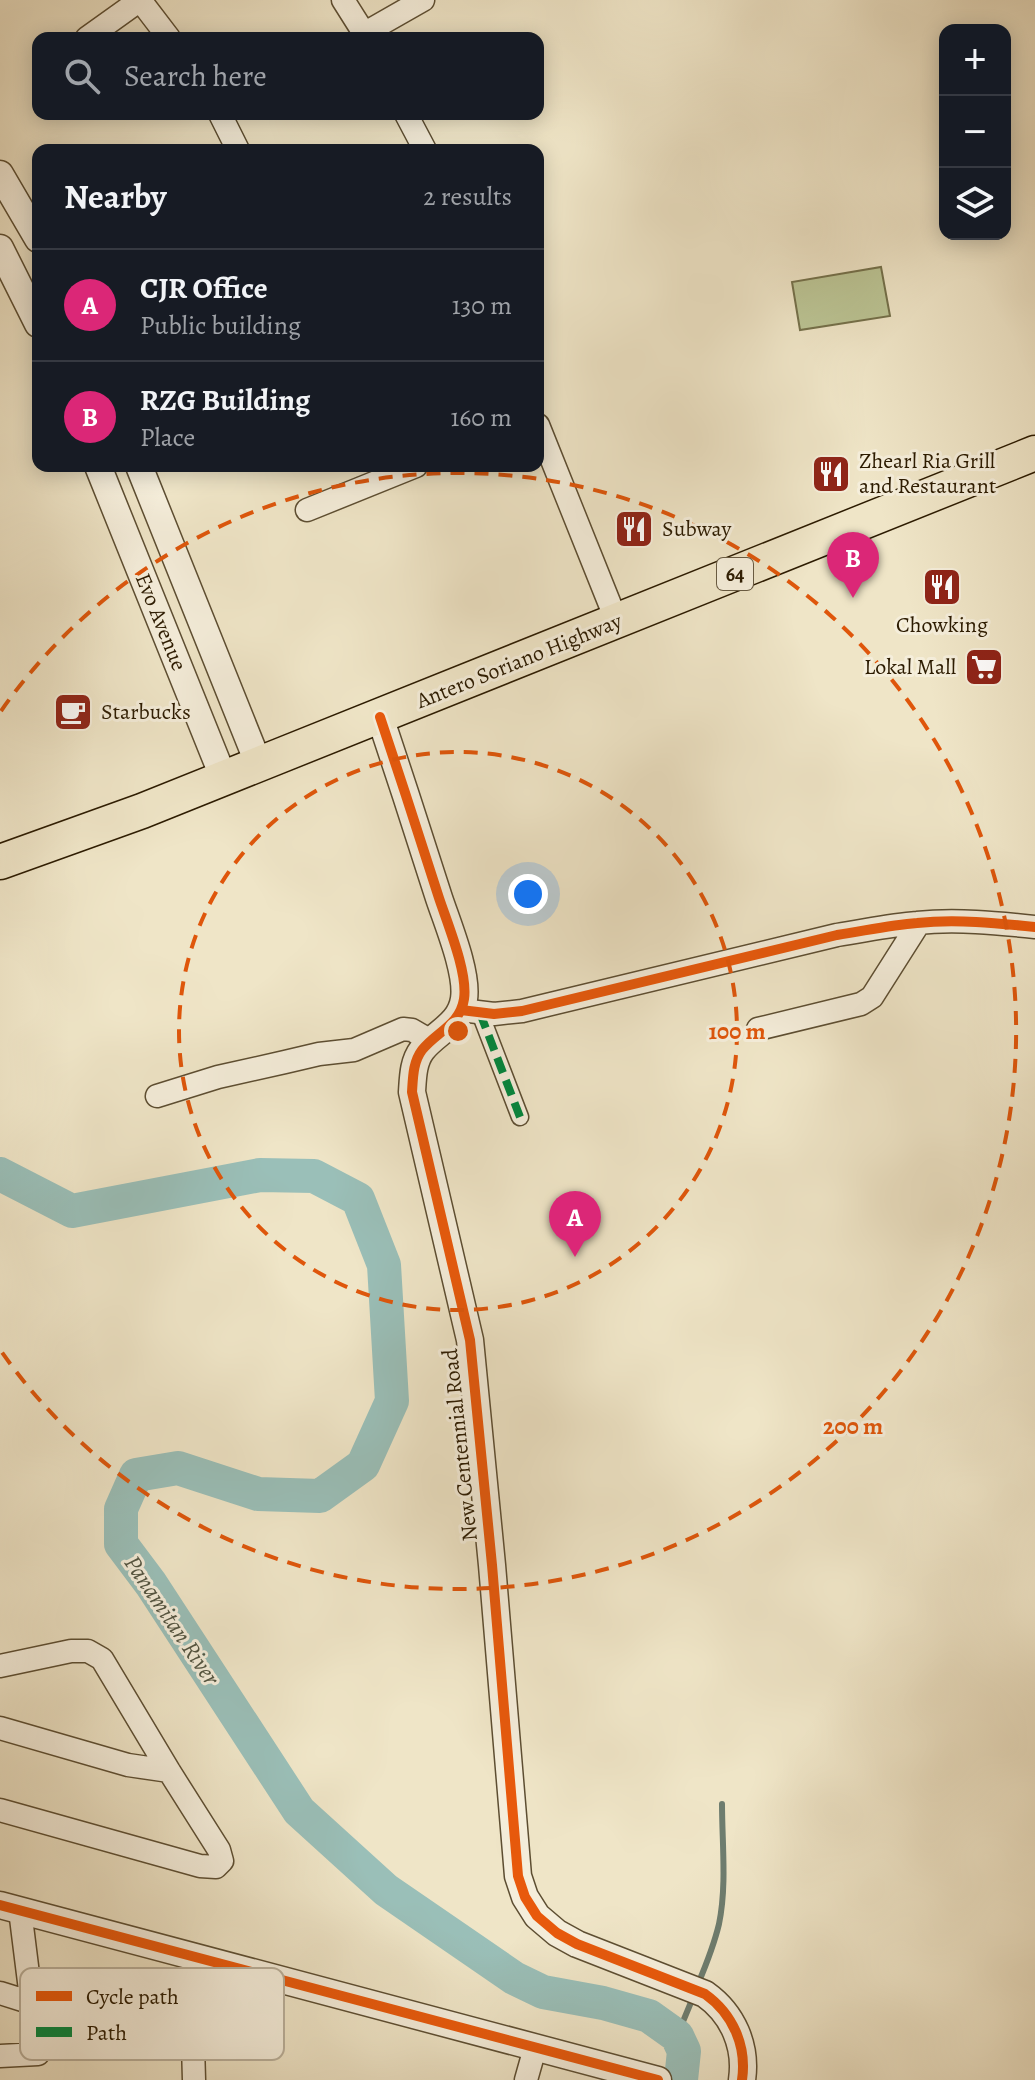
<!DOCTYPE html>
<html lang="en">
<head>
<meta charset="utf-8">
<style>
	body { margin:0; font-family:Alegreya,serif; background:#20242c; color:#f1f3f6 }
	.controls { position:absolute; right:24px; top:24px; display:grid; overflow:hidden; border-radius:16px; box-shadow:0 4px 20px #0003 }
	.controls button { width:72px; height:72px; display:grid; place-items:center; padding:0; border:0; border-bottom:2px solid #363941; background:#171b24; color:#f1f3f6; font:40px sans-serif }
	.you { position:absolute; left:528px; top:894px; width:28px; height:28px; margin:-20px; border:6px solid #fff; border-radius:50%; background:#1a73e8; box-shadow:0 0 0 12px #1a73e833 }
	.badge { display:grid; place-items:center; width:52px; height:52px; border-radius:50%; background:#db2777; color:#fff; font-size:26px; font-weight:700 }
	.pin { position:absolute; translate:-50% -66px; filter:drop-shadow(0 2px 4px #0008) }
	.pin::after { content:''; position:absolute; top:42px; width:28px; height:24px; background:inherit; clip-path:polygon(0 0,100% 0,50% 100%) }
	.list { margin:0; padding:0; list-style:none }
	h2 { display:flex; justify-content:space-between; align-items:center; height:104px; margin:0; padding:0 32px; font-size:34px }
	h2 small { font-size:26px; font-weight:400; color:#9ea1a6 }
	.list li { display:grid; grid-template-columns:52px 1fr auto; gap:24px; align-items:center; box-sizing:border-box; height:112px; padding:0 32px; border-top:2px solid #363941 }
	.list b { display:block; font-size:30px; white-space:nowrap }
	.list p { margin:0; font-size:26px; white-space:nowrap; color:#9ea1a6 }
	.list em { font-size:26px; font-style:normal; color:#9ea1a6 }
	.icon { flex:none; width:44px; height:44px; fill:none; stroke:currentColor; stroke-width:2; stroke-linecap:round; stroke-linejoin:round }
	.map { position:relative; flex:none; width:1035px; height:2080px; overflow:hidden }
	.search { position:absolute; background:#171b24; box-shadow:0 4px 20px #0003; left:32px; top:32px; width:512px; height:88px; display:flex; align-items:center; gap:20px; box-sizing:border-box; padding:0 28px; border-radius:16px; color:#9ea1a6; font-size:30px }
	.panel { position:absolute; background:#171b24; box-shadow:0 4px 20px #0003; left:32px; top:144px; width:512px; height:328px; border-radius:16px }
	.map>svg:first-child { display:block }
	.green { fill:#bbc494; stroke:#74704a; stroke-width:2 }
	.lines { fill:none; stroke-linecap:round; stroke-linejoin:round }
	.stream { stroke:#6e7d6f; stroke-width:6 }
	.river { stroke:#9abfb8; stroke-width:34 }
	.pedestrian-casing { stroke:#5d4e32; stroke-width:19 }
	.minor-casing { stroke:#5d4e32; stroke-width:25 }
	.tertiary-casing { stroke:#5d4e32; stroke-width:29 }
	.primary-casing { stroke:#2c1b01; stroke-width:37 }
	.pedestrian { stroke:#f5eedb; stroke-width:16 }
	.minor { stroke:#f5eedb; stroke-width:22 }
	.tertiary { stroke:#f5eedb; stroke-width:26 }
	.primary { stroke:#efe5c7; stroke-width:34 }
	.quiet { stroke:#00873e; stroke-width:8; stroke-dasharray:16 8; stroke-linecap:butt }
	.cycleway-casing { stroke:#f5eedb; stroke-width:15 }
	.cycleway { stroke:#e8590c; stroke-width:10 }
	.ring { fill:none; stroke:#df560b; stroke-width:4; stroke-dasharray:14 10 }
	.labels { text-anchor:middle; dominant-baseline:central; stroke-width:6; stroke-linejoin:round; paint-order:stroke }
	.shield { fill:#f5eedb; stroke:#685a42; stroke-width:2 }
	.shield-label { font-size:20px; font-weight:bold; fill:#2c1b01 }
	.poi-label { font-size:22px; fill:#2c1b01; stroke:#f5eedb; text-anchor:start }
	.street-label { font-size:22px; fill:#2c1b01; stroke:#f5eedb }
	.water-label { font-size:24px; font-style:italic; fill:#525441; stroke:#f5eedb }
	.key { fill:#f5eedb; stroke:#b9af9a; stroke-width:2 }
	.key-label { font-size:22px; fill:#2c1b01 }
	.centre { fill:#df560b; stroke:#f5eedb; stroke-width:4 }
	.ring-label { font-size:24px; text-anchor:middle; font-weight:bold; fill:#df560b; stroke:#f5eedb; stroke-width:6; stroke-linejoin:round; paint-order:stroke }
</style>
</head>
<body>
<div class="map">
<svg width="1035" height="2080" viewBox="0 0 1035 2080">
	<rect width="100%" height="100%" fill="#efe5c7"/>
	<filter id="stains"><feTurbulence type="fractalNoise" baseFrequency=".0025" numOctaves="4"/><feColorMatrix values="0 0 0 0 .2 0 0 0 0 .09 0 0 0 0 .02 0 0 0 .5 -.17"/></filter>
	<radialGradient id="worn" r=".72"><stop offset=".6" stop-color="#630" stop-opacity="0"/><stop offset="1" stop-color="#630" stop-opacity=".3"/></radialGradient>
	<path class="green" d="M 881,267 L 890,316 L 800,330 L 792,282 Z"/>
	<g class="lines">
		<path class="stream" d="M 698,1984 C 706,1965 714,1945 719,1924 C 727,1885 722,1843 722,1804
			M 677,2036 L 694,1995"/>
		<path class="river" d="M 0,1174 L 72,1211 L 260,1175 L 314,1176 L 358,1199 L 384,1265 L 392,1401 L 363,1465 L 320,1496 L 258,1494 L 178,1468 L 136,1475 L 121,1509 L 121,1544 L 151,1584 L 299,1811 L 386,1890 L 514,1978 L 543,1992 L 603,2003 L 649,2016 L 677,2036 L 684,2051 L 681,2080"/>
		<defs>
			<path id="pedestrian" d="M 480,1013 L 520,1117"/>
			<path id="minor" d="M 140,0 L 169,38
				M 343,0 L 367,38
				M 365,33 L 423,0
				M 87,38 L 140,0
				M 220,114 L 238,150
				M 406,114 L 425,150
				M 538,425 L 617,622
				M 307,510 L 416,466
				M 461,1010 L 494,1014 L 522,1011 L 837,935 C 864,931 890,925 917,923 C 956,919 996,923 1035,927
				M 758,1029 L 861,1004 L 872,997 L 919,923
				M 157,1096 L 218,1077 L 285,1062 L 319,1054 L 354,1050 L 403,1029 L 412,1030 L 431,1041
				M 0,1666 L 71,1651 L 88,1651 L 102,1659 L 169,1771 L 219,1850 L 222,1861 L 216,1867 L 200,1866 L 0,1810
				M 0,1728 L 128,1765 L 169,1771
				M 0,1993 L 32,2003 L 185,2037 L 193,2045 L 194,2080
				M 0,2056 L 38,2054 L 20,1910
				M 526,2080 L 535,2048"/>
			<path id="tertiary" d="M 0,174 L 38,239
				M 0,248 L 38,324
				M 98,466 L 224,779
				M 139,466 L 259,765
				M 380,717 C 400,777 420,838 439,898 C 448,925 468,973 464,999 C 460,1025 436,1032 422,1050 C 413,1062 413,1077 412,1092 L 470,1340 L 492,1565 L 518,1876 L 525,1897 L 537,1916 L 557,1933 L 577,1944 L 705,1994 C 733,2014 747,2046 742,2080
				M 0,1905 L 658,2080"/>
			<path id="primary" d="M 0,862 L 142,811 L 1035,453"/>
		</defs>
		<use href="#pedestrian" class="pedestrian-casing"/>
		<use href="#minor" class="minor-casing"/>
		<use href="#tertiary" class="tertiary-casing"/>
		<use href="#primary" class="primary-casing"/>
		<use href="#pedestrian" class="pedestrian"/>
		<use href="#minor" class="minor"/>
		<use href="#tertiary" class="tertiary"/>
		<use href="#primary" class="primary"/>
		<path class="quiet" d="M 480,1013 L 520,1117"/>
		<defs>
			<path id="cycleway" d="M 380,717 C 400,777 420,838 439,898 C 448,925 468,973 464,999 C 460,1025 436,1032 422,1050 C 413,1062 413,1077 412,1092 L 470,1340 L 492,1565 L 518,1876 L 525,1897 L 537,1916 L 557,1933 L 577,1944 L 705,1994 C 733,2014 747,2046 742,2080
				M 461,1010 L 494,1014 L 522,1011 L 837,935 C 864,931 890,925 917,923 C 956,919 996,923 1035,927
				M 0,1905 L 658,2080"/>
		</defs>
		<use href="#cycleway" class="cycleway-casing"/>
		<use href="#cycleway" class="cycleway"/>
	</g>
	<g class="ring">
		<circle cx="458" cy="1031" r="279"/>
		<path d="M1 711A558 558 0 1 1 1 1351"/>
	</g>
	<defs>
		<symbol id="restaurant-square" viewBox="-11 -11 22 22"><rect x="-9" y="-9" width="18" height="18" rx="4" fill="#8f2418" stroke="#f5eedb"/><path d="M-5-6h1v4h1v-4h1v4h1v-4h1v5L-1.5 .5V6h-2V.5L-5-1ZM5-6V6H3V1.5H1.5Q1.5-4 5-6Z" fill="#fff"/></symbol>
		<symbol id="supermarket-square" viewBox="-11 -11 22 22"><rect x="-9" y="-9" width="18" height="18" rx="4" fill="#8f2418" stroke="#f5eedb"/><path d="M-6-5.5h2.5l.6 2H6L4.5 2H-2.5L-4.4-4H-6ZM-1.5 3.2a1.3 1.3 0 1 0 .1 0ZM3 3.2a1.3 1.3 0 1 0 .1 0Z" fill="#fff"/></symbol>
		<symbol id="cafe-square" viewBox="-11 -11 22 22"><rect x="-9" y="-9" width="18" height="18" rx="4" fill="#8f2418" stroke="#f5eedb"/><path d="M-5.5-4.5H6V0H3Q3 3.5 0 3.5H-2.5Q-5.5 3.5-5.5 0ZM3-3.2v2h1.7v-2ZM-6 4.5H4V6H-6Z" fill="#fff"/></symbol>
	</defs>
	<g fill-rule="evenodd">
		<use href="#restaurant-square" x="809" y="452" width="44" height="44"/>
		<use href="#restaurant-square" x="612" y="507" width="44" height="44"/>
		<use href="#restaurant-square" x="920" y="565" width="44" height="44"/>
		<use href="#supermarket-square" x="962" y="645" width="44" height="44"/>
		<use href="#cafe-square" x="51" y="690" width="44" height="44"/>
	</g>
	<g class="labels">
		<rect class="shield" x="717" y="558" width="36" height="32" rx="6"/>
		<g class="shield-label">
			<text x="735" y="574">64</text>
		</g>
		<g class="poi-label">
			<text x="859" y="461">Zhearl Ria Grill<tspan x="859" dy="25">and Restaurant</tspan></text>
			<text x="662" y="529">Subway</text>
			<text x="942" y="625" text-anchor="middle">Chowking</text>
			<text x="956" y="667" text-anchor="end">Lokal Mall</text>
			<text x="101" y="712">Starbucks</text>
		</g>
		<g class="street-label">
			<text transform="translate(161 622) rotate(68)">Evo Avenue</text>
			<text transform="translate(519 661) rotate(-22)">Antero Soriano Highway</text>
			<text transform="translate(460 1445) rotate(-96)">New Centennial Road</text>
		</g>
		<g class="water-label">
			<text transform="translate(172 1620) rotate(56)">Panamitan River</text>
		</g>
	</g>
	<rect x="20" y="1968" width="264" height="92" rx="12" class="key"/>
	<rect x="36" y="1991" width="36" height="10" fill="#e8590c"/>
	<rect x="36" y="2027" width="36" height="10" fill="#00873e"/>
	<g class="key-label">
		<text x="86" y="2004">Cycle path</text>
		<text x="86" y="2040">Path</text>
	</g>
	<circle cx="458" cy="1031" r="12" class="centre"/>
	<g class="ring-label">
		<text x="737" y="1039">100 m</text>
		<text x="853" y="1434">200 m</text>
	</g>
	<rect width="100%" height="100%" filter="url(#stains)"/>
	<rect width="100%" height="100%" fill="url(#worn)"/>
</svg>
<div class="controls">
<button>+</button>
<button>−</button>
<button><svg class="icon" aria-label="layers" viewBox="0 0 24 24"><path d="M12 4l9 5-9 5-9-5zM3 14l9 5 9-5"/></svg></button>
</div>
<div class="you"></div>
<div class="pin badge" style="left:575px;top:1257px">A</div>
<div class="pin badge" style="left:853px;top:598px">B</div>
<div class="search"><svg class="icon" aria-label="search" viewBox="0 0 24 24"><circle cx="10" cy="10" r="6"/><path d="M15 15l6 6"/></svg>Search here</div>
<section class="panel">
<h2>Nearby<small>2 results</small></h2>
<ul class="list">
<li><span class="badge">A</span><div><b>CJR Office</b><p>Public building</p></div><em>130 m</em></li>
<li><span class="badge">B</span><div><b>RZG Building</b><p>Place</p></div><em>160 m</em></li>
</ul>
</section>
</div>
</body>
</html>
